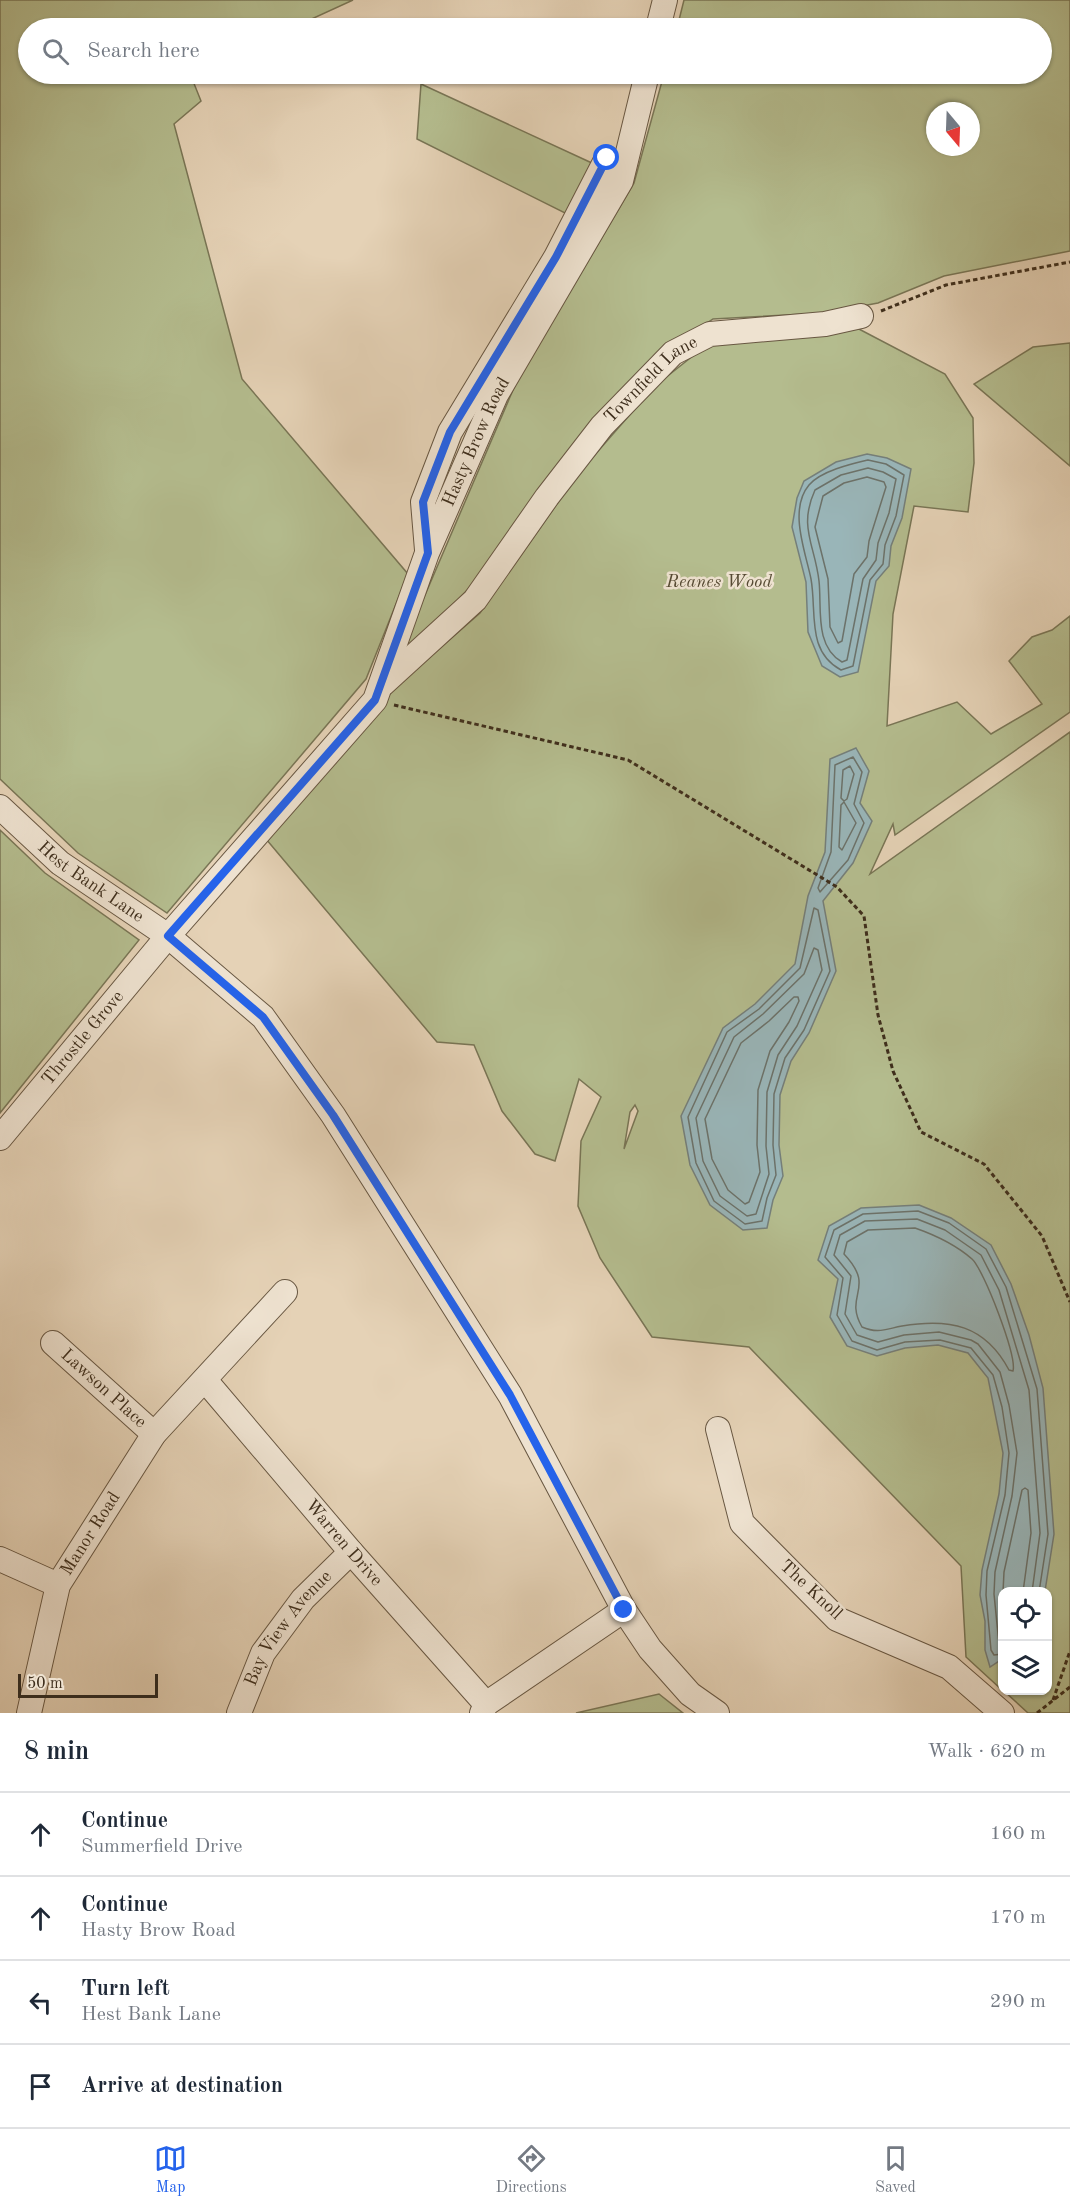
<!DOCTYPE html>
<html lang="en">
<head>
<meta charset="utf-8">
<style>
	body { margin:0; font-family:"Old Standard TT",serif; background:#f2f2f3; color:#1f2937 }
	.controls { position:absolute; right:18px; bottom:18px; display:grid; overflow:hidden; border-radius:12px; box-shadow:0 2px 4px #0004 }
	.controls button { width:54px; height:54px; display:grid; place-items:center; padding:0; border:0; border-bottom:2px solid #e0e1e3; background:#fff; color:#1f2937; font:30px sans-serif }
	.compass { position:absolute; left:926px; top:102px; width:54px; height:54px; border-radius:50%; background:#fff; box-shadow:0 2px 4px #0004; rotate:161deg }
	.scale { position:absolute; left:18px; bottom:15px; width:140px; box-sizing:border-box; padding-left:6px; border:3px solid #3e2e1c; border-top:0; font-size:16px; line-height:21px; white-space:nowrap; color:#3e2e1c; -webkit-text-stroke:4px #eee2d0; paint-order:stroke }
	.stop { position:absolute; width:18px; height:18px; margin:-14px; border:4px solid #2563eb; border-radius:50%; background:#fff }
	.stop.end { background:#2563eb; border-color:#fff; box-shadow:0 2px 6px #0008 }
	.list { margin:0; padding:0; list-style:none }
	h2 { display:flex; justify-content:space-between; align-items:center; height:78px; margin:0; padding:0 24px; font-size:26px }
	h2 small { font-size:20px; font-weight:400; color:#747a83 }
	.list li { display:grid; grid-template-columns:39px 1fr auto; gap:18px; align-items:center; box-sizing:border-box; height:84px; padding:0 24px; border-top:2px solid #e0e1e3 }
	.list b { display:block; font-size:22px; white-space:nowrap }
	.list p { margin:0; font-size:20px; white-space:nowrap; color:#747a83 }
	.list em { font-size:20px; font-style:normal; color:#747a83 }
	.icon { flex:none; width:33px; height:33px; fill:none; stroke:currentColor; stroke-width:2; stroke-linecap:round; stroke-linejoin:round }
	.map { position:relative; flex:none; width:1070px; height:1713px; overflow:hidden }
	.search { position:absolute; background:#fff; box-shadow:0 2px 4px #0004; left:18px; right:18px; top:18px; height:66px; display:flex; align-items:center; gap:15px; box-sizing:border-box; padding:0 21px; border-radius:33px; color:#747a83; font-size:22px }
	.sheet { height:414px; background:#fff }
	nav { display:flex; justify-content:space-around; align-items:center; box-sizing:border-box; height:84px; border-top:2px solid #e0e1e3; background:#fff; font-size:16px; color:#747a83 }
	nav a { display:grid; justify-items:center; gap:3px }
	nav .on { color:#2563eb }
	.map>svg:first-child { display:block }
	.green { fill:#b4bc8e; stroke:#797555; stroke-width:1.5; fill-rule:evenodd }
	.water { fill:#99b5b8; stroke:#757f7a; stroke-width:1.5 }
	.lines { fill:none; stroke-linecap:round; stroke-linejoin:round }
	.shore { stroke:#6c726a; stroke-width:1.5 }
	.minor-casing { stroke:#685742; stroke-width:26 }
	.path { stroke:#3e2e1c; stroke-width:3; stroke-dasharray:4.5 3; stroke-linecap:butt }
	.minor { stroke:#eee2d0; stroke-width:24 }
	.route { stroke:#2563eb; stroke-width:8 }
	.labels { text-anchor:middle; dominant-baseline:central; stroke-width:5; stroke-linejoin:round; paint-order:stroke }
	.street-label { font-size:18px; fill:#3e2e1c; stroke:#eee2d0 }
	.park-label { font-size:18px; font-style:italic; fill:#564a33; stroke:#eee2d0 }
</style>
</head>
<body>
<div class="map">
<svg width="1070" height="1713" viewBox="0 0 1070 1713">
	<rect width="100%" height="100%" fill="#e5d2b6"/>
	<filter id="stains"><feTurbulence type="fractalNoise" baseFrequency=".00333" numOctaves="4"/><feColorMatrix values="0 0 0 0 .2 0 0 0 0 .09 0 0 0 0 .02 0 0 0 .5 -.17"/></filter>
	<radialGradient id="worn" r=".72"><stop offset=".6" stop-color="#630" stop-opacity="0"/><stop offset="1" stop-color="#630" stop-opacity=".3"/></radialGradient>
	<path class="green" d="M 0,0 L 353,0 L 292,28 L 28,28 L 28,74 L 196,74 L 191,76 L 201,101 L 174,124 L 242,379 L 408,574 L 366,679 L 167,913 L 78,853 L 0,779 Z
		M 684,0 L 1070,0 L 1070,251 L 944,276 L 878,303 L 825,313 L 713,319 L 648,363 L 477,580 L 404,655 L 413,623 L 516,383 L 634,183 L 664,74 L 1042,74 L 1042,28 L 677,28 ZM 935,111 L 971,111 L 971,147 L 935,147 Z
		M 421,84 L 594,164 L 573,217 L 417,139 Z
		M 857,328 L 945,374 L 973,418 L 974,463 L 968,512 L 914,506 L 893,614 L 887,726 L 957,702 L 991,734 L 1042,704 L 1009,661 L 1032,637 L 1052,630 L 1070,616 L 1070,712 L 895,835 L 893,824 L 870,874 L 1070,732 L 1070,1713 L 1028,1713 L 1003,1690 L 1048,1690 L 1048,1592 L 1002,1592 L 1002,1690 L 966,1657 L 961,1566 L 749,1347 L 652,1337 L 600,1258 L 578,1206 L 581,1141 L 601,1097 L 579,1079 L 555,1161 L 535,1154 L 502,1111 L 474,1045 L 437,1042 L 266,839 L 390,692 L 480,613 L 578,474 L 655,386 L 713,340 ZM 635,1105 L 638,1111 L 624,1149 L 630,1112 Z
		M 1070,343 L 1070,466 L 974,384 L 1033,347 Z
		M 0,830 L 45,873 L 139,940 L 0,1113 Z
		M 659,1694 L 683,1713 L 576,1713 Z"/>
	<path class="water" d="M 867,454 L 887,458 L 911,469 L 902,518 L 891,546 L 889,566 L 876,581 L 858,672 L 840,677 L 822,666 L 808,632 L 806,582 L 792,527 L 797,498 L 804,481 L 836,462 Z
		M 856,748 L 869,771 L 860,803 L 872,821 L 853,863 L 823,901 L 836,971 L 809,1033 L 791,1061 L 780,1095 L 779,1145 L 783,1176 L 773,1200 L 767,1228 L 743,1230 L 710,1205 L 690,1165 L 681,1116 L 723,1028 L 755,1004 L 795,964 L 808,896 L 825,852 L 830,759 Z
		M 919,1205 L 951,1218 L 991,1245 L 1011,1284 L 1029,1335 L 1043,1388 L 1054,1534 L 1045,1591 L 1002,1592 L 1002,1659 L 990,1667 L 985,1650 L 985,1621 L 980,1595 L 982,1570 L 999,1494 L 1003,1453 L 988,1378 L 968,1353 L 938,1345 L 905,1348 L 877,1356 L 847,1346 L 830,1317 L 838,1279 L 818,1260 L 829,1226 L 861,1208 Z"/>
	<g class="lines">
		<path class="shore" d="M 868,460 L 886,464 L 904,475 L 896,516 L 885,545 L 883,564 L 870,580 L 853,666 L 841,670 C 806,651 817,612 811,579 C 806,553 788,510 809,485 C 821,471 851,464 868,460 Z
			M 868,468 L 883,472 L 896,479 L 889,513 L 878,543 L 876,560 L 863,579 L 847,660 L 842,662 C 814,646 822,607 819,581 C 815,545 798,527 815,490 L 841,475 Z
			M 867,477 L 884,482 L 886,487 L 869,541 L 867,557 L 854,574 L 842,641 L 838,643 L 830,627 L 828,579 L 815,527 L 823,496 L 844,483 Z
			M 853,757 L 862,772 L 854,804 L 864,823 L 848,860 L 820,892 L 818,888 L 831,852 L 835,765 Z
			M 850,766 L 854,774 L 847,799 L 844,801 L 841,798 L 843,770 Z
			M 844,802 L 856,823 L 842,850 L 839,847 L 841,805 Z
			M 814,908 L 818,910 L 830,971 L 804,1030 L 785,1058 L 774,1094 L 773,1145 L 776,1175 L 767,1198 L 762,1221 L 745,1224 L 714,1201 L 696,1163 L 688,1117 L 727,1032 L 759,1009 L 800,968 Z
			M 814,948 L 818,950 L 822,970 L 797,1026 L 778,1055 L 767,1092 L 766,1146 L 769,1174 L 756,1214 L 747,1216 L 720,1196 L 703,1161 L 696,1118 L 734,1037 L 763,1014 L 804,974 Z
			M 794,997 L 798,997 L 799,1001 L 789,1022 L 770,1051 L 758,1090 L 757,1145 L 760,1172 L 749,1202 L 745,1204 L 728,1190 L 712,1159 L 705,1119 L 741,1043 L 769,1021 Z
			M 915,1228 C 935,1235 956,1245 972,1259 C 984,1270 1017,1356 1013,1371 L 1009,1370 C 985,1325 950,1318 902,1326 C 886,1329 878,1334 862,1327 C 843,1294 877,1289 844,1254 L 847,1242 L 868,1230 Z
			M 1003,1592 L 1004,1572 L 1022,1490 L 1025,1488 L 1028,1490 L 1031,1533 L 1023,1592
			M 1002,1646 L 999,1644 L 994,1594 L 995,1572 L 1012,1496 L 1017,1453 L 1009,1405 L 1000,1372 L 978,1344 L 971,1340 L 939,1332 L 904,1335 L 878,1342 L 857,1335 L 845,1314 L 851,1276 L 834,1255 L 840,1235 L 865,1221 L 917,1219 L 945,1230 L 981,1255 L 999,1290 L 1029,1390 L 1040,1533 L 1032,1592
			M 1002,1654 L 994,1655 L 991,1650 L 986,1595 L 987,1571 L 1005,1495 L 1009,1453 L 1002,1407 L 993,1375 L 971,1348 L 940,1340 L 905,1342 L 877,1350 L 852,1341 L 837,1315 L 843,1278 L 825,1257 L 834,1230 L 863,1214 L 918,1211 L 949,1223 L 986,1249 L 1006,1287 L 1037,1389 L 1048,1534 L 1039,1592"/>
		<defs>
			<g id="minor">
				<path d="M 658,28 L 665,0"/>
				<path d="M 427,550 L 423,502 L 450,432 L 556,257 L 607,158"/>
				<path id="s1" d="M 383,684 L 475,600 L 547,497 L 602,426 L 673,353 L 710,334 L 825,324 L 861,316"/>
				<path id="s2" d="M 0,807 L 60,863 L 168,936 L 263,1017 L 333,1115 L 510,1395 L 624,1610 L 650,1649 L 690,1694 L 717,1713"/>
				<path id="s3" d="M 0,1138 L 168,936 L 375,700 L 427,553 L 496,395 L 621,181 L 647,74"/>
				<path id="s4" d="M 53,1343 L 154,1434"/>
				<path id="s5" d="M 205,1380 L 351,1552 L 486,1704"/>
				<path d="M 718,1429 L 742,1523 L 837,1619 L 949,1667 L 1002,1713"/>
				<path d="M 0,1559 L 58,1585"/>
				<path id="s6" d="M 29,1713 L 58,1585 L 154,1434 L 285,1292"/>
				<path id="s7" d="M 239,1713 L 263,1653 L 303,1599 L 351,1552"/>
				<path d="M 482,1713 L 486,1704 L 624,1610"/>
			</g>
		</defs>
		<use href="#minor" class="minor-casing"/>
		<path class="path" d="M 881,311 L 946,285 L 1070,262
			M 394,705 L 628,760 L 837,887 L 864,916 L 878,1015 L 893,1071 L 921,1132 L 984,1164 L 1042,1236 L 1070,1302
			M 1053,1700 L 1070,1651
			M 1037,1713 L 1070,1687"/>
		<use href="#minor" class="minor"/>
	</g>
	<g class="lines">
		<path class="route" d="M 607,158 L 556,257 L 450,432 L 423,502 L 428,553 L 375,700 L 168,936 L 263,1017 L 333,1115 L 510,1395 L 624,1610"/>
	</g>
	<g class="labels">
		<g class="street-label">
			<text stroke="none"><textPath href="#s1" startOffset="408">Townfield Lane</textPath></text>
			<text stroke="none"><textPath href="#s3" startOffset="854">Hasty Brow Road</textPath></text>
			<text stroke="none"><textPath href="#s2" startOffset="118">Hest Bank Lane</textPath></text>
			<text stroke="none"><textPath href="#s3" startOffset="130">Throstle Grove</textPath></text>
			<text stroke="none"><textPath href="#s4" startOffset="68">Lawson Place</textPath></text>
			<text stroke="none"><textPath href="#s6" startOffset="192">Manor Road</textPath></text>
			<text stroke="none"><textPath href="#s5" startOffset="214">Warren Drive</textPath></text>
			<text transform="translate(811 1590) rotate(43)">The Knoll</text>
			<text stroke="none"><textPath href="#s7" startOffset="99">Bay View Avenue</textPath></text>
		</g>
		<g class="park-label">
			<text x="719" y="582">Reanes Wood</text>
		</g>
	</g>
	<rect width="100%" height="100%" filter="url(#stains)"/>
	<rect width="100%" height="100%" fill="url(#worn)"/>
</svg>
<div class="controls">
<button><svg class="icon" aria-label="locate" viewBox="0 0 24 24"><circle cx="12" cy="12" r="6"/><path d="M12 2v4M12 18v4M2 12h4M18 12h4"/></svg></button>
<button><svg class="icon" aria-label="layers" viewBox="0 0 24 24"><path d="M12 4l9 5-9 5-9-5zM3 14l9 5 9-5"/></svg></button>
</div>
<svg class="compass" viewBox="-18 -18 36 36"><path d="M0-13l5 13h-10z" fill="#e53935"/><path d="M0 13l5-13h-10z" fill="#747a83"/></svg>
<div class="scale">50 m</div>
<div class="stop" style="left:607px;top:158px"></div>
<div class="stop end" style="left:624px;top:1610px"></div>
<div class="search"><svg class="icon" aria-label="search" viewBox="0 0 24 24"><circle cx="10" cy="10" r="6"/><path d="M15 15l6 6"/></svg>Search here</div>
</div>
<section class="sheet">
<h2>8 min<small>Walk · 620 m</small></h2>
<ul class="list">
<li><svg class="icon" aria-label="ahead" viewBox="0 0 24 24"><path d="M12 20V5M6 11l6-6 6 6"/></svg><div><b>Continue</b><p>Summerfield Drive</p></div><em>160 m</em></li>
<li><svg class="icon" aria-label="ahead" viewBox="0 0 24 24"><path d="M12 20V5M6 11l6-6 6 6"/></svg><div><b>Continue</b><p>Hasty Brow Road</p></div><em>170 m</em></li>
<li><svg class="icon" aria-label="left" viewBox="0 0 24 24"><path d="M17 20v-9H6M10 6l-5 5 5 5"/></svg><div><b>Turn left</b><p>Hest Bank Lane</p></div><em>290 m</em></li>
<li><svg class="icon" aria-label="arrive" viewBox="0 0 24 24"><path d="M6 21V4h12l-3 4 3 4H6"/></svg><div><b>Arrive at destination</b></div></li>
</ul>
</section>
<nav>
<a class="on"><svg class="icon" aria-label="map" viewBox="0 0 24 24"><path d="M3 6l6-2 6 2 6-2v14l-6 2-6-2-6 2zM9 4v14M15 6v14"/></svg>Map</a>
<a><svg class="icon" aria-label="directions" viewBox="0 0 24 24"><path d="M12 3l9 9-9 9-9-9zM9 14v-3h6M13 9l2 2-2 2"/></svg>Directions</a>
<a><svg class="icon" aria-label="saved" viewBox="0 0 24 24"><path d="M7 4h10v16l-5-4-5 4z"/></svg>Saved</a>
</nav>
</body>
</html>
